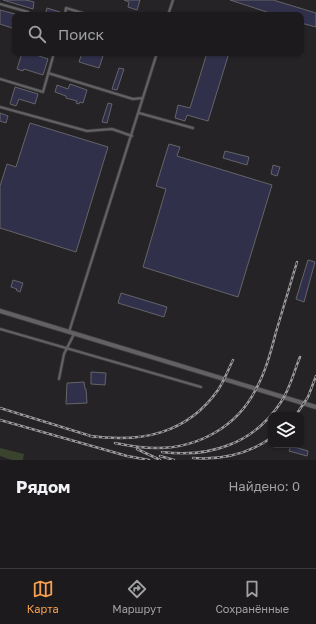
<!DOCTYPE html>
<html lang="ru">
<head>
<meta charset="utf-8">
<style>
	body { margin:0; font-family:"Golos Text",sans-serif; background:#292729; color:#f1f3f6 }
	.controls { position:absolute; right:12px; bottom:12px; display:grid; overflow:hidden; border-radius:8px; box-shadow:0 1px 3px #0004 }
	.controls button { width:36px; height:36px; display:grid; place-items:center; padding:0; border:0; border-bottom:1px solid #3a383b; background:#1c1a1c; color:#f1f3f6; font:20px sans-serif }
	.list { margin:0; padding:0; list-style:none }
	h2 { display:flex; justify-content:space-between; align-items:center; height:52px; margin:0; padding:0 16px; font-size:17px }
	h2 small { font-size:13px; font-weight:400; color:#a0a1a3 }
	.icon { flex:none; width:22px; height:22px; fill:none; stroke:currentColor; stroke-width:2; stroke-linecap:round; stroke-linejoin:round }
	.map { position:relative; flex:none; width:316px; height:460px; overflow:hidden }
	.search { position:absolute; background:#1c1a1c; box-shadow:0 1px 3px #0004; left:12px; right:12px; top:12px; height:44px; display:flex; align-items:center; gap:10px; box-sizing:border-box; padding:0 14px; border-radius:8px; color:#a0a1a3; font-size:15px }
	.sheet { height:108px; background:#1c1a1c }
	nav { display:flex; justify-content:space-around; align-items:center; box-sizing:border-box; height:56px; border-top:1px solid #3a383b; background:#1c1a1c; font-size:11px; color:#a0a1a3 }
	nav a { display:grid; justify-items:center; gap:2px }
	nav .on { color:#f9a04d }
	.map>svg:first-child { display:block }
	.green { fill:#39432e }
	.building { fill:#30304b; stroke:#646468 }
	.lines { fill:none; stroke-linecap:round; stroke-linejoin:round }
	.service-casing { stroke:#414042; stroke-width:3.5 }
	.minor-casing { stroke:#414042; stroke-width:5.5 }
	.service { stroke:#636164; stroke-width:2 }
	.minor { stroke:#636164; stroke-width:4 }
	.rail-casing { stroke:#9b9a9c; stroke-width:2.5 }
	.rail { stroke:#1b1a1c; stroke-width:1; stroke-dasharray:3; stroke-linecap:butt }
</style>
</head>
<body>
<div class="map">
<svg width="316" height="460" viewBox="0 0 316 460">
	<rect width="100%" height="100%" fill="#252326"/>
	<path class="green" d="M 0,448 L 24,454 L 23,460 L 12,460 L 0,456 Z"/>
	<path class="building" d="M 3,0 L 26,0 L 34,2 L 33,9 Z
		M 124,0 L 140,0 L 137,10 L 128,7 L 129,2 Z
		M 230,0 L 273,0 L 316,13 L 316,27 L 301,23 L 301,15 L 276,15 Z
		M 47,8 L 63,13 L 63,15 L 45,15 Z
		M 0,10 L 15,14 L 15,29 L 0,24 Z
		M 22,53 L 30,53 L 48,59 L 43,75 L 24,69 L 23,71 L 17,69 Z
		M 82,53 L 104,53 L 99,68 L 79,62 Z
		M 207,53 L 229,53 L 208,121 L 187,115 L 185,121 L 175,118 L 178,105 L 190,108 Z
		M 119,68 L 124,69 L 117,90 L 112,89 Z
		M 70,84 L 87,90 L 83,103 L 80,102 L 79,104 L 76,103 L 77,101 L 66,98 L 66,96 L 55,92 L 57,85 L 68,89 Z
		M 15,87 L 38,94 L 35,104 L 19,99 L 16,106 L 10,104 Z
		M 108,103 L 112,104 L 107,123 L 102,122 Z
		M 0,113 L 8,116 L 6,123 L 0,121 Z
		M 30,123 L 108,147 L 76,252 L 0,228 L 0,186 L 7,164 L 16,167 Z
		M 169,144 L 180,147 L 177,156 L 272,185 L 238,297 L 143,267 L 166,189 L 156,186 Z
		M 225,151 L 249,157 L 247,165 L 223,158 Z
		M 273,165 L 280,167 L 277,176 L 271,174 Z
		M 308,260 L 315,262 L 304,302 L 296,299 Z
		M 13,280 L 23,283 L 20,292 L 16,290 L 17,289 L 11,287 Z
		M 121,293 L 167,307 L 164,317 L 118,303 Z
		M 91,372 L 106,373 L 105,385 L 91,384 Z
		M 84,382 L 85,389 L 86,389 L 87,403 L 66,404 L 67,383 Z
		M 291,446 L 308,451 L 307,456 L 289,451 Z"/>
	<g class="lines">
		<defs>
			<path id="service" d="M 0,4 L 28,12
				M 65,15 L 66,8 L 89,15
				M 168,15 L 173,0
				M 48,73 L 133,99 L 143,98
				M 0,79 L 43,92 L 54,53
				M 0,107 L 87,131 L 112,129 L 132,136
				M 139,113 L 193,128
				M 0,329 L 201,387
				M 69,332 L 157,53
				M 59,379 L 64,354 L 74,334"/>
			<path id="minor" d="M 0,311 L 316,407"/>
		</defs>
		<use href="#service" class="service-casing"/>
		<use href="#minor" class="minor-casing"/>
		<use href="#service" class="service"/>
		<use href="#minor" class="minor"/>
		<defs>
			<path id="rail" d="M 0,408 L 94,437
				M 296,415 L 308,397 L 316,376
				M 0,420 L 127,456 L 149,460
				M 90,436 C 141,443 187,434 218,390 C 224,381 228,370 233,360
				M 115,443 C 129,446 143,448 157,448 C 198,448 237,427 256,389 C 266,371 271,351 276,332 C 283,309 290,285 297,262
				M 137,449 L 160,460
				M 162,452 C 209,458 254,444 281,402 C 290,389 294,371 300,357
				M 160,456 L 174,460
				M 193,458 C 221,460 248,454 271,438"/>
		</defs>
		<use href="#rail" class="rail-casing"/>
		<use href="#rail" class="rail"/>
	</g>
</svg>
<div class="controls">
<button><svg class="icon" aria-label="layers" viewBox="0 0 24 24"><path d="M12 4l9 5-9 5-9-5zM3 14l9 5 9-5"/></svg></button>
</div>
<div class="search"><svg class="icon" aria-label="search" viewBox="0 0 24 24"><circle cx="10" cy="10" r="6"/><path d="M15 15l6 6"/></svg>Поиск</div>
</div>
<section class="sheet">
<h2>Рядом<small>Найдено: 0</small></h2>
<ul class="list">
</ul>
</section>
<nav>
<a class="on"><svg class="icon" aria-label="map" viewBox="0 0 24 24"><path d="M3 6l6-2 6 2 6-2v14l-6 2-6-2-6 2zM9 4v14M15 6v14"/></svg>Карта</a>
<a><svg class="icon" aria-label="directions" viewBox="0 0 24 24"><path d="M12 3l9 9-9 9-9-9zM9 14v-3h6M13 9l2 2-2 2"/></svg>Маршрут</a>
<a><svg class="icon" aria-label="saved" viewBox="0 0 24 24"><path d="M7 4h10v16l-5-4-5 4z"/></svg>Сохранённые</a>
</nav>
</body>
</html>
